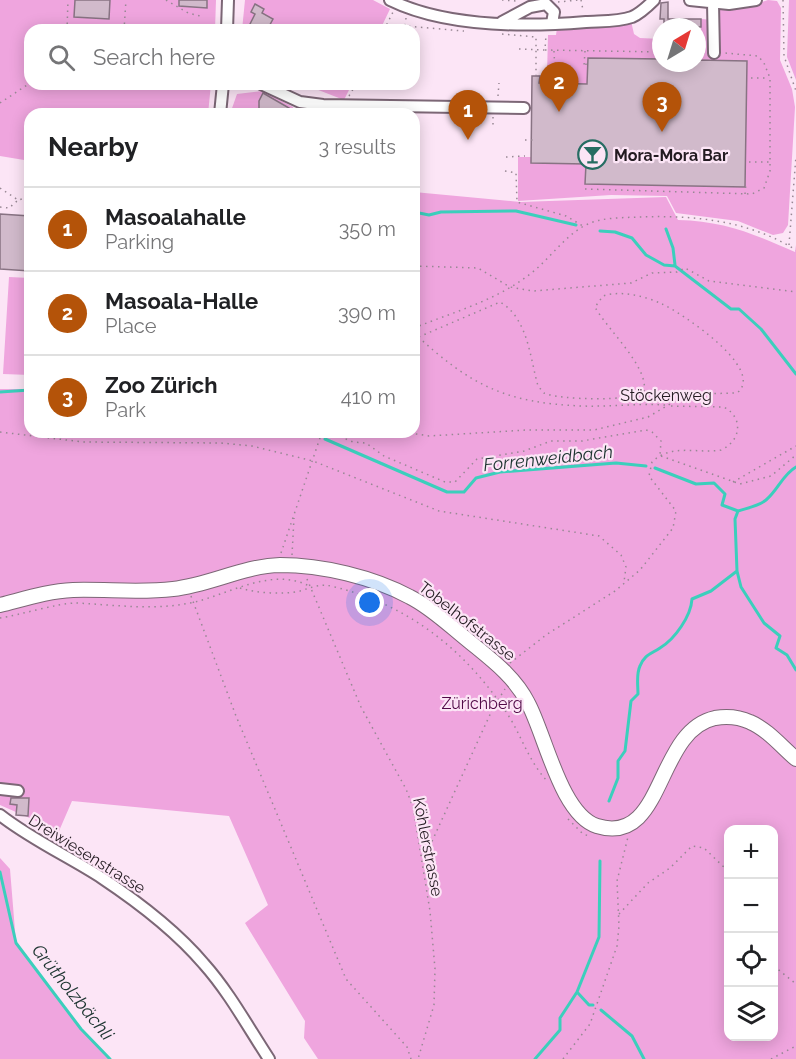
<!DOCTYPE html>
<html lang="en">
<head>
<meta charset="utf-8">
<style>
	body { margin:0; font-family:Raleway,sans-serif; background:#f2f2f2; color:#202124 }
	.controls { position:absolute; right:18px; bottom:18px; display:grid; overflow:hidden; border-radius:12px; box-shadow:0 3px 15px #0003 }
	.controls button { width:54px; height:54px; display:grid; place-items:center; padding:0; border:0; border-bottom:2px solid #e0e0e0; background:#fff; color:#202124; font:30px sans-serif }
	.compass { position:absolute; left:652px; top:18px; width:54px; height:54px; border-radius:50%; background:#fff; box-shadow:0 3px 15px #0003; rotate:38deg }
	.you { position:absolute; left:370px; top:603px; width:21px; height:21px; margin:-15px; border:4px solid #fff; border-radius:50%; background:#1a73e8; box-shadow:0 0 0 9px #1a73e833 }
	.badge { display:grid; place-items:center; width:39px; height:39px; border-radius:50%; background:#b45309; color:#fff; font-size:20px; font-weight:700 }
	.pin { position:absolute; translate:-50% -50px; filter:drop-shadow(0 2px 3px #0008) }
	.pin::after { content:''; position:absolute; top:32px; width:21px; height:18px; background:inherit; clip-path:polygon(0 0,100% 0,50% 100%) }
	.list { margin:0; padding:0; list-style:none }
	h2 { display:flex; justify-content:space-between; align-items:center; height:78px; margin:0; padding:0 24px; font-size:26px }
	h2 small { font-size:20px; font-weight:400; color:#757577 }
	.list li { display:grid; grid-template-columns:39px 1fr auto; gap:18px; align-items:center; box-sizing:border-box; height:84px; padding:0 24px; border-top:2px solid #e0e0e0 }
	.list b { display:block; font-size:22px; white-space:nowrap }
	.list p { margin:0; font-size:20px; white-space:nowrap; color:#757577 }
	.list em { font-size:20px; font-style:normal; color:#757577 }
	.icon { flex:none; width:33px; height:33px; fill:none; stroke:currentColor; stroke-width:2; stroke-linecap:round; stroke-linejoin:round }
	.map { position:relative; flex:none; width:796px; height:1059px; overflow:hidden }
	.search { position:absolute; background:#fff; box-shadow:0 3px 15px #0003; left:24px; top:24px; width:396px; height:66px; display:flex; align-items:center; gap:15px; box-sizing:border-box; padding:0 21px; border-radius:18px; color:#757577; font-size:22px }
	.panel { position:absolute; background:#fff; box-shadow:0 3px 15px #0003; left:24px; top:108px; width:396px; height:330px; border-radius:18px }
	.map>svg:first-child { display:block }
	.green { fill:#efa5de; fill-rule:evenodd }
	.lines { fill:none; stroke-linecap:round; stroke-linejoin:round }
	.stream { stroke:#3bcfbc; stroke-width:3 }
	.building { fill:#d1bacb; stroke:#887383; stroke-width:1.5 }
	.minor-casing { stroke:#7c6776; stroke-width:14 }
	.major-casing { stroke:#7c6776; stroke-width:16 }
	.path { stroke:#988894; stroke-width:1.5; stroke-dasharray:1.5 4.5; stroke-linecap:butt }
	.minor { stroke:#fff; stroke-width:10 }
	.major { stroke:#fff; stroke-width:14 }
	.labels { text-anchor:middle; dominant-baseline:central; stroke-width:4.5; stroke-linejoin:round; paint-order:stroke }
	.poi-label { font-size:16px; font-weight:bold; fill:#231b21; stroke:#fce5f6; text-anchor:start }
	.street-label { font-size:16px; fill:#231b21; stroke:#fce5f6 }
	.park-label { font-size:16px; fill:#510947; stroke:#fce5f6 }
	.water-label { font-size:18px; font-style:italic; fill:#1b332f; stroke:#fce5f6 }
</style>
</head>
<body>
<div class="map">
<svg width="796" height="1059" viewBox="0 0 796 1059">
	<rect width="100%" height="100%" fill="#fce5f6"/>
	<path class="green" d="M 0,0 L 216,0 L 215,30 L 30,30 L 30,84 L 211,84 L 208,114 L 30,114 L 30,161 L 0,156 Z
		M 245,0 L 373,0 L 390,9 L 380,30 L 242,30 Z
		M 732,0 L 739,0 L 740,9 L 768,0 L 777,1 L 781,8 L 780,60 L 792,89 L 795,107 L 788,225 L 783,233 L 773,235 L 738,221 L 676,213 L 667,196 L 611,195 L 518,201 L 518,157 L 531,157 L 532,76 L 547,75 L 548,35 L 556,35 L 557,28 L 631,21 L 634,34 L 640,38 L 661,39 L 661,63 L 697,63 L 697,32 L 701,32 L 701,19 L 715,20 L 716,7 L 731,10 Z
		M 789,0 L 796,0 L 796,80 L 787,57 Z
		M 303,84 L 352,84 L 344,100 Z
		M 262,91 L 293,107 L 293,114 L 230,114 L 237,94 Z
		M 414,192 L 520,202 L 666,197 L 678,220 C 724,221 754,234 795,252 L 796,245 L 796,1059 L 318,1059 L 304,1038 L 305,1021 L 245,923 L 268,905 L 229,816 L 72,801 L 59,831 L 0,805 L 0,389 L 30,389 L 30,432 L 414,432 ZM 728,830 L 774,830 L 774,1036 L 728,1036 Z
		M 9,277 L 30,278 L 30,375 L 3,374 Z
		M 0,858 L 10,869 L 16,943 L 81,1029 L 110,1059 L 0,1059 Z"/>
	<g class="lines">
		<path class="stream" d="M 414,212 L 429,215 L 441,212 L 516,211 L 576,225
			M 666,229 L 673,248 L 675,265
			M 600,231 L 615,232 L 632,238 L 646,255 L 664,265 L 675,266 L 731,309 L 739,309 L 761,329 L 796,374
			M 0,392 L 30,390
			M 309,432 L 316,435
			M 325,439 L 447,492 L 464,492 L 476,478 L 500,472 L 616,463 L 646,466
			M 796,467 C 783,474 778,490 766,500 C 759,506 747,508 738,511 L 735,519 L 737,571 L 741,587 L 764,623 L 780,636 L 776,648 L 787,655 L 796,670
			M 655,468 L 696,484 L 714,483 L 725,494 L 722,505 L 738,511
			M 609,801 L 618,778 L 618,761 L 625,751 L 631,701 L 638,694 C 638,685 636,674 640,666 C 644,655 651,654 660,648 C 675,639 691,616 692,599 L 711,591 L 737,571
			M 0,872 L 16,943 L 81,1029 L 110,1059
			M 577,992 L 589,1005 L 593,1005
			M 601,1010 L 632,1036 L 644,1059
			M 535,1059 L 560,1030 L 560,1018 L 577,992 L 599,937 L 600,861"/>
	</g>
	<path class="building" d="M 75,0 L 110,0 L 109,19 L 74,17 Z
		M 179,0 L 207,0 L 207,8 L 179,6 Z
		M 668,2 L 668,19 L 701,19 L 701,27 L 664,27 L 664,19 L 660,19 L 661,3 Z
		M 255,4 L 264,9 L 262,13 L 273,19 L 267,30 L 247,30 L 255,14 L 251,12 Z
		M 588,58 L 661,59 L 661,63 L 697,63 L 697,60 L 747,61 L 745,187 L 585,184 L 586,164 L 531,163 L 532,76 L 540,76 L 539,83 L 587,84 Z
		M 263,93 L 289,108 L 285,114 L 277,111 L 275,114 L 259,114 L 259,101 Z
		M 0,214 L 30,216 L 30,271 L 0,269 Z
		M 11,798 L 29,798 L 28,816 L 16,815 L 17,805 L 10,804 Z"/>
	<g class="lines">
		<defs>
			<path id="minor" d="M 390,0 C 445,27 525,27 586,22 C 601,21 618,22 632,17 C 641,13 648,6 654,0
				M 690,0 L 729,4 L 756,0
				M 713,3 L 714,53
				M 502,22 L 530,7 L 546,4 L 554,12 L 552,23
				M 227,30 L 228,0
				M 261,84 L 300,102 L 323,105 L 524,108
				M 220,114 L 223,84
				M 0,789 L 18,791
				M 0,815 C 32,840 68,856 102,878 C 138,902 176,931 204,964 C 229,992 248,1027 269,1059"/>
			<path id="major" d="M 0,605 C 24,599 48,591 73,590 C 107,589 140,593 173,589 C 210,585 243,566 280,565 C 322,565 373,577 410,597 C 432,608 451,627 470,642 C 492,660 515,677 528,703 C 545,734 561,815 597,826 C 665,847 655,731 715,718 C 727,716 739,717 750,722 C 767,729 782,747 796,759"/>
		</defs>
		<use href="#minor" class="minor-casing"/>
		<use href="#major" class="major-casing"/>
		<path class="path" d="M 166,0 L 188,13 L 204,17
			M 502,0 L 517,1
			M 581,0 L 583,10
			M 783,0 L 784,56 L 796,91
			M 558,2 L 578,0
			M 406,18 L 405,26 L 464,31
			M 67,30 L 68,0
			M 124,30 L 126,0
			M 384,30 L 393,12
			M 502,34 L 536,37 L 536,76
			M 519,49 L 545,50 L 546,35
			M 545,50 L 661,52
			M 554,51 C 554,65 558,82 576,83
			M 585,51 L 584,66 L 586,66
			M 697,53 L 705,53
			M 586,65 L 586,59
			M 751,78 L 769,78
			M 349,96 L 356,84
			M 498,96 L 499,83
			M 0,103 L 30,83
			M 493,117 L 493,125
			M 525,140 L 536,140
			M 506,157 L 525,156
			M 749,162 L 770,162
			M 505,171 L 516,173 L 517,202 L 566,216 L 583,226
			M 0,188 L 18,200 L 30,197
			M 585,189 L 752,194 L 764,188 L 770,171 L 770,78 L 764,63 L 758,56 L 725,53
			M 745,194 L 746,183
			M 0,207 L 9,208 L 17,201
			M 789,245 L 796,156
			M 414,266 L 478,268 L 510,287 L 533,291 L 631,283 L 652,273 L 677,272 L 685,268 L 709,281 L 796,292
			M 414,328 C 451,313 494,301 526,277 C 547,263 562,238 584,226 C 600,217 620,218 638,217 C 693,215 748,220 796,250
			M 414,333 C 470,385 505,403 582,406 C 610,407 637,403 665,405
			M 0,432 L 83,442 L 221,443 L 252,446 L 313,461 L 439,511 L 599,536 L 621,555 L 626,567 L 624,582
			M 329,432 L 353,442 L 366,443 L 384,456 L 445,482 L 455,482 L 477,459 L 524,451 L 551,441 L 582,441 L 646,430 L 652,432 L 661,441 L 660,455
			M 404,432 L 429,436 L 526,430 L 594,430 L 648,417 L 677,400 L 696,394 L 737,393 C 767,369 680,312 662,304 C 645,296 621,290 603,296 L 595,307 C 606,328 649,367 644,391 C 636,402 558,400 544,393 L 538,386 C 530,358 528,318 500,302 L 414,339
			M 661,456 L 740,484 L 771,476 L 796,455
			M 733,482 L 796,446
			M 281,553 L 322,432
			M 292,555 L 294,518
			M 307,579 L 361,707 L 406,789 L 413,807 L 430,911 L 435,969 L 434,1005 L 418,1059
			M 240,588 C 256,593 283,595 300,591 C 313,587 321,583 335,587 C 411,606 468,652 510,718 C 523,740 529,761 547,781
			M 191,596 L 236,716 L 346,979 L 407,1047 L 411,1059
			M 0,618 C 20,615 58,603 76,603 C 117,605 155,611 195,602 C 231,593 273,567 309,586
			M 510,663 L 546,635 L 615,591 L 640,570 L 673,528 L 676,511 L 649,476 L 652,462 C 671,443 698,454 721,450 C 741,441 744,418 724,407 L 670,406
			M 568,819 L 583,834 L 589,836
			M 422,856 L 428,850 L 493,708 L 505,689
			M 619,914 L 648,883 L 670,868 L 692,846 L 704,848 L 728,871
			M 774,966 L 796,984
			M 563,1059 L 590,1024 L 617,946 L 619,926 L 617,881 L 628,837
			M 771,1059 L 796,1046"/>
		<use href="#minor" class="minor"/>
		<use href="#major" class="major"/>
	</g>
	<defs>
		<symbol id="bar-ring" viewBox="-11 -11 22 22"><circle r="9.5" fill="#fce5f6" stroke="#266d63" stroke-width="1.5"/><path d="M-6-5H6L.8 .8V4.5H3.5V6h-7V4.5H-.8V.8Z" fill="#266d63"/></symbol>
	</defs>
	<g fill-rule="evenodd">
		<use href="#bar-ring" x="576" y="138" width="33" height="33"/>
	</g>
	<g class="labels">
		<g class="poi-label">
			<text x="614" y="155">Mora-Mora Bar</text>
		</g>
		<g class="street-label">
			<text x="666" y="395">Stöckenweg</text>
			<text transform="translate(467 621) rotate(38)">Tobelhofstrasse</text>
			<text transform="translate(428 847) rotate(79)">Köhlerstrasse</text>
			<text transform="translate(87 854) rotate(32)">Dreiwiesenstrasse</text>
		</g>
		<g class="park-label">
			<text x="482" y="703">Zürichberg</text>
		</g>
		<g class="water-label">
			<text transform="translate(548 458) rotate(-6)">Forrenweidbach</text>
			<text transform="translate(73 992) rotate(51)">Grütholzbächli</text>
		</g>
	</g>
</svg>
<div class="controls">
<button>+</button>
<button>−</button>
<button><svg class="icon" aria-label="locate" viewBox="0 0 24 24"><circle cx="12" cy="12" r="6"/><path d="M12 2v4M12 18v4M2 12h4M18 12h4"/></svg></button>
<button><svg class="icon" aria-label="layers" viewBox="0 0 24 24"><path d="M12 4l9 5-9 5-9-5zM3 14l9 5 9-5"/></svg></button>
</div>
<svg class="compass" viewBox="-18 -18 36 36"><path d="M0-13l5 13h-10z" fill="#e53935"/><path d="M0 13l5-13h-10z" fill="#757577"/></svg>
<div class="you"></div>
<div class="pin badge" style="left:468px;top:140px">1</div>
<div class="pin badge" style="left:559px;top:112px">2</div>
<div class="pin badge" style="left:662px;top:132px">3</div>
<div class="search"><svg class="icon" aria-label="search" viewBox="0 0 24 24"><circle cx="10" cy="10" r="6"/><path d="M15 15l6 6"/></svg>Search here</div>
<section class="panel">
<h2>Nearby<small>3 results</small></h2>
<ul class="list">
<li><span class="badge">1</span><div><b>Masoalahalle</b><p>Parking</p></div><em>350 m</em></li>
<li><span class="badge">2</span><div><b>Masoala-Halle</b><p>Place</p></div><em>390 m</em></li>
<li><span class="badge">3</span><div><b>Zoo Zürich</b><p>Park</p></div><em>410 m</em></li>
</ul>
</section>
</div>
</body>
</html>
